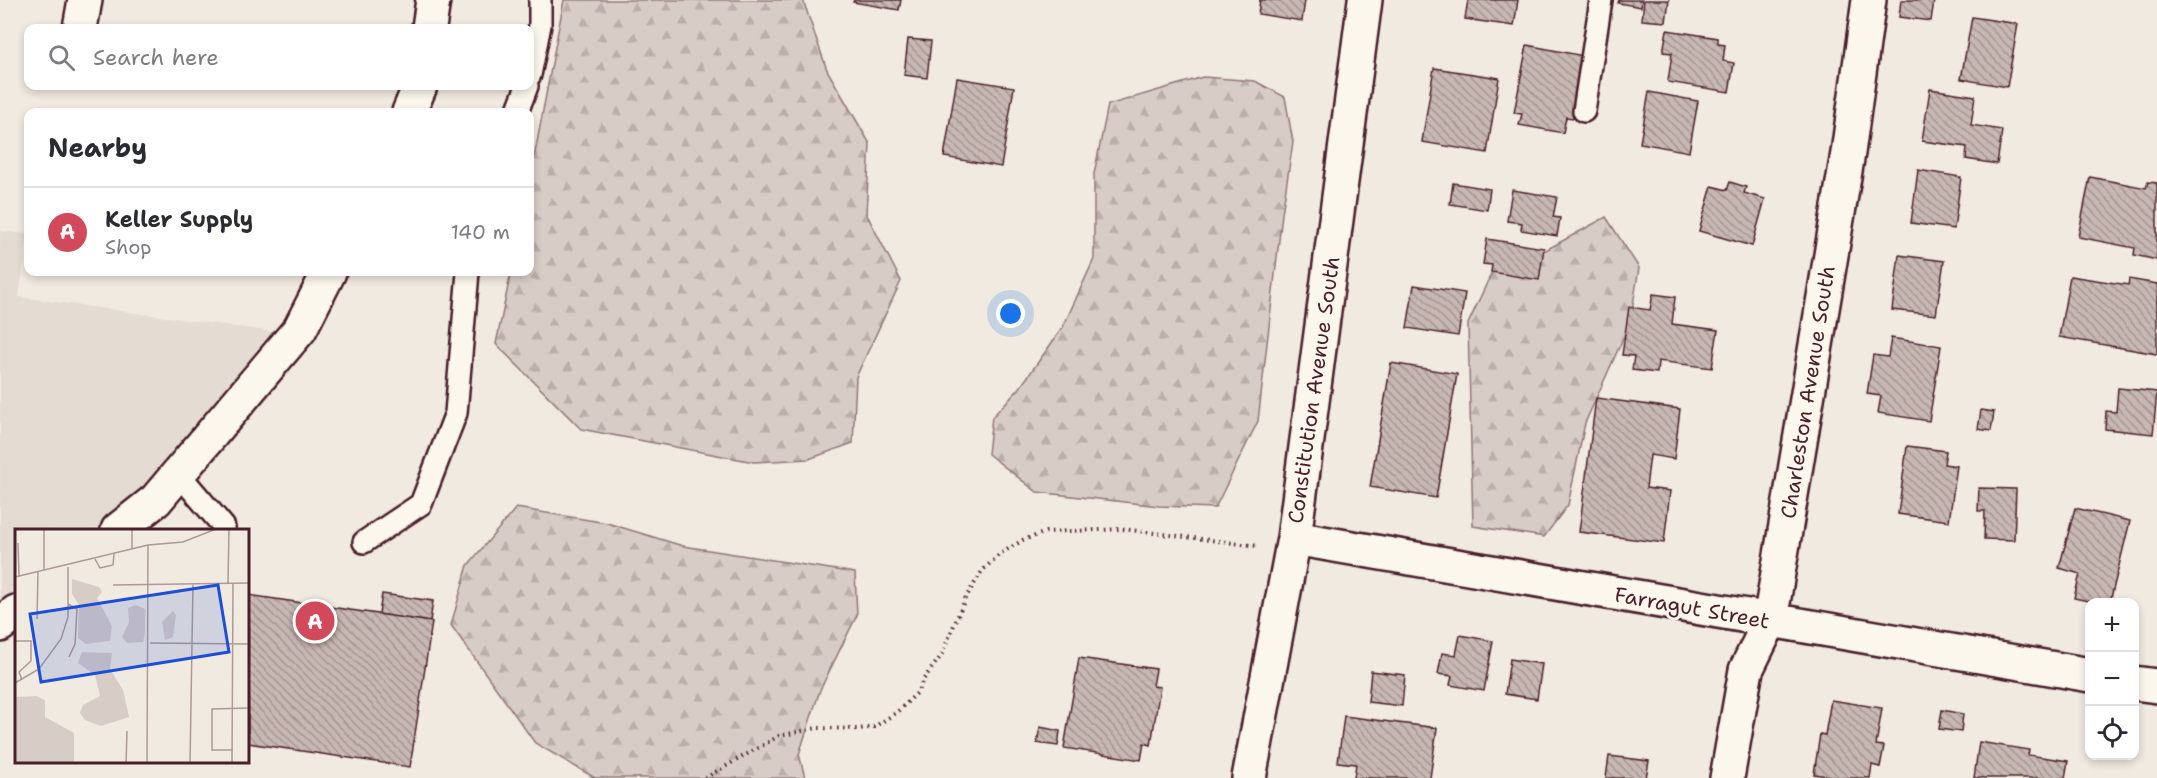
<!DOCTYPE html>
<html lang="en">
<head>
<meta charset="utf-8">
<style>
	body { margin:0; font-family:"Shantell Sans",sans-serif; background:#f7f7f7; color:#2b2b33 }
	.controls { position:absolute; right:18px; bottom:18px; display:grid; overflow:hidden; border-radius:12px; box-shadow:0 3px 9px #0003 }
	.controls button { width:54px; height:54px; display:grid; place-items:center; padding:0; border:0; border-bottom:2px solid #e1e1e2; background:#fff; color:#2b2b33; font:30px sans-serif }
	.you { position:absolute; left:1011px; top:314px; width:21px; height:21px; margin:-15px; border:4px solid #fff; border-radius:50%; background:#1a73e8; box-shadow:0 0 0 9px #1a73e833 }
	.badge { display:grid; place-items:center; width:39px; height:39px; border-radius:50%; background:#d1495b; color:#fff; font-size:20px; font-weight:700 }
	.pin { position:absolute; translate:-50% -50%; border:3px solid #fff; box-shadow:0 2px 6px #0006 }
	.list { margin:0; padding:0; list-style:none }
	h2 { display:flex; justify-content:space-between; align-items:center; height:78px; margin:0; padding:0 24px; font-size:26px }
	h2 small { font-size:20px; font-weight:400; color:#7c7c81 }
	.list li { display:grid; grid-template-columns:39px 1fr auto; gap:18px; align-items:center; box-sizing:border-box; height:90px; padding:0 24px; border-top:2px solid #e1e1e2 }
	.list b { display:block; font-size:22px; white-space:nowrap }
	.list p { margin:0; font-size:20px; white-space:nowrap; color:#7c7c81 }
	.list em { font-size:20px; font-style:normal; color:#7c7c81 }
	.icon { flex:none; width:33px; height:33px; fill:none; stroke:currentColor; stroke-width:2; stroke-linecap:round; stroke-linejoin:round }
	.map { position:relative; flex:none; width:2157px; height:778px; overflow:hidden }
	.search { position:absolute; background:#fff; box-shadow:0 3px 9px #0003; left:24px; top:24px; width:510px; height:66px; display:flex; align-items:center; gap:15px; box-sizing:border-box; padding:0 21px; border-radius:12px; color:#7c7c81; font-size:22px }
	.panel { position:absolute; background:#fff; box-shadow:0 3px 9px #0003; left:24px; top:108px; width:510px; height:168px; border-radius:12px }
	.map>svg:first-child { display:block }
	.built { fill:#e4dbd2 }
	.forest { fill:url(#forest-firs); stroke:#917678; stroke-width:1.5 }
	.building { fill:url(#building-back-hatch); stroke:#4a1f2b; stroke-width:1.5 }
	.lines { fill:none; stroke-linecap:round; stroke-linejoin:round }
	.service-casing { stroke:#4a1f2b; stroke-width:26 }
	.minor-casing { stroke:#4a1f2b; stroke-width:38 }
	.primary-casing { stroke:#4a1f2b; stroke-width:38 }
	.path { stroke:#4a1f2b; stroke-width:4; stroke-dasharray:1.5 4.5; stroke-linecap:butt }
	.service { stroke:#fbf7ec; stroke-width:21 }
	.minor { stroke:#fbf7ec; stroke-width:33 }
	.primary { stroke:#fbf7ec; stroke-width:33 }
	.labels { text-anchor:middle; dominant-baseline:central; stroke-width:6; stroke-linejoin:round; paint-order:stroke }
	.street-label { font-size:21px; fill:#4a1f2b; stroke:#fbf7ec }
	.inset-road { fill:none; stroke:#ae9998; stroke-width:1.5 }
	.view { fill:#1d4ed8; fill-opacity:0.15; stroke:#1d4ed8; stroke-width:3 }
	.inset-edge { fill:none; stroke:#4a1f2b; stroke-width:3 }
</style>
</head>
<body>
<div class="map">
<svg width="2157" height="778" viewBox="0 0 2157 778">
	<defs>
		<pattern id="forest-firs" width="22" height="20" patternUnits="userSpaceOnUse" patternTransform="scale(1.5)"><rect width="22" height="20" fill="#d8ccc6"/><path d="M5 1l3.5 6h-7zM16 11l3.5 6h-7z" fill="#bbafaa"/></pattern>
		<pattern id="building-back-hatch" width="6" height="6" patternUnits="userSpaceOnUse" patternTransform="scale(1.5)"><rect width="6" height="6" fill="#c8b8b3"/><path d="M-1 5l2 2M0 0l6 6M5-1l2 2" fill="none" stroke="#a49592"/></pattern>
	</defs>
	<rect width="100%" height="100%" fill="#f0eae0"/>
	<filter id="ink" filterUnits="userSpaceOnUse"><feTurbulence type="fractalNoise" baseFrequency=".0167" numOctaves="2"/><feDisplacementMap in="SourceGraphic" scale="12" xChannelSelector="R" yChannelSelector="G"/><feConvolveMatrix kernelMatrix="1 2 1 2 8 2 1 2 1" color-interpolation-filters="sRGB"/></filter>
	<g filter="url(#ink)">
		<path class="built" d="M 0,231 L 28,234 L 19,297 L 295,335 L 118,530 L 16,530 L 16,612 L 0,625 Z"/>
		<path class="forest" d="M 564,0 L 803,0 L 827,70 L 870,144 L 866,213 L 901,281 L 856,377 L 853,443 L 809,459 L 754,462 L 581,429 L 496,344 L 511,272 L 530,272 L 530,179 Z
			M 1203,77 L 1255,81 L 1285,97 L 1293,142 L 1282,214 L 1258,421 L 1215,508 L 1159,506 L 1037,492 L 988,454 L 992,417 L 1019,389 L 1063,327 L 1094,259 L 1094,174 L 1108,105 Z
			M 1606,217 L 1639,268 L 1630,323 L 1585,423 L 1568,505 L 1544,537 L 1473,526 L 1468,324 L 1499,257 L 1546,250 Z
			M 516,508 L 607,523 L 683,546 L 855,573 L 857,615 L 820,690 L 799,754 L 805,778 L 595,778 L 535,743 L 451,625 L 468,565 Z"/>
		<path class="building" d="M 854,0 L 901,0 L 899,10 L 853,2 Z
			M 1260,0 L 1305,0 L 1302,21 L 1258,14 Z
			M 1468,0 L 1518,0 L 1514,26 L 1465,19 Z
			M 1619,0 L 1642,0 L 1641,7 L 1618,3 Z
			M 1644,0 L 1669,0 L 1666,22 L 1642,20 Z
			M 1901,0 L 1934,0 L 1931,21 L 1899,17 Z
			M 1972,17 L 2018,24 L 2007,87 L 1961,79 Z
			M 1667,30 L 1718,38 L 1718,44 L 1725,45 L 1723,61 L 1734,63 L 1729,92 L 1668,82 L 1672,53 L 1663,52 Z
			M 908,39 L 931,41 L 927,78 L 904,75 Z
			M 1527,45 L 1584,56 L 1573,118 L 1566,117 L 1563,133 L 1519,125 L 1522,114 L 1514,113 Z
			M 1434,68 L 1499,78 L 1487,153 L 1422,142 Z
			M 957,78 L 1014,87 L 1001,167 L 944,157 Z
			M 1930,89 L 1975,96 L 1971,125 L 2002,130 L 1997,164 L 1966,159 L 1967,147 L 1922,141 Z
			M 1649,92 L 1698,101 L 1689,152 L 1640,143 Z
			M 1918,170 L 1961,177 L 1954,229 L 1911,223 Z
			M 2090,177 L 2146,188 L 2148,182 L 2157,183 L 2157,260 L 2134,255 L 2135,248 L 2078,237 Z
			M 1730,182 L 1746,187 L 1744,193 L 1765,199 L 1752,246 L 1699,231 L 1712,186 L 1727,190 Z
			M 1453,183 L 1490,189 L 1487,210 L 1450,204 Z
			M 1512,190 L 1557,197 L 1553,217 L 1560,218 L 1557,236 L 1521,230 L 1522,223 L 1507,221 Z
			M 1487,239 L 1544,248 L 1539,280 L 1491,272 L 1492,265 L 1483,264 Z
			M 1899,255 L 1944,261 L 1936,315 L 1892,310 Z
			M 2070,276 L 2128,285 L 2129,279 L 2157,284 L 2157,354 L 2059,337 Z
			M 1414,285 L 1465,293 L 1458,336 L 1407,328 Z
			M 1653,294 L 1675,297 L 1672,324 L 1718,330 L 1712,368 L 1658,361 L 1657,373 L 1632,370 L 1634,356 L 1622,355 L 1629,307 L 1650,310 Z
			M 1891,338 L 1941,346 L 1929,421 L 1878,413 L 1881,396 L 1867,394 L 1873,355 L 1888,357 Z
			M 1391,363 L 1457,374 L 1436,498 L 1370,487 Z
			M 2118,388 L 2157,392 L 2153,434 L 2105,429 L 2106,411 L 2116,412 Z
			M 1596,398 L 1680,409 L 1674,459 L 1650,455 L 1646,488 L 1670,491 L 1664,543 L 1579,532 Z
			M 1981,410 L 1994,412 L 1991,431 L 1978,429 Z
			M 1907,446 L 1946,451 L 1944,464 L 1957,466 L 1949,521 L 1898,514 Z
			M 1979,488 L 2016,489 L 2014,540 L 1984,539 L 1985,511 L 1978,511 Z
			M 2075,508 L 2130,521 L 2110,602 L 2093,602 L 2074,598 L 2080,574 L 2059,568 Z
			M 382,594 L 433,601 L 430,622 L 379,614 Z
			M 248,595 L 432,622 L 410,767 L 248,743 Z
			M 1460,635 L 1493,641 L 1484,691 L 1450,685 L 1452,676 L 1438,674 L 1442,653 L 1456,655 Z
			M 1079,658 L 1156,669 L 1153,686 L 1160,687 L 1151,745 L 1144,743 L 1141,760 L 1064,748 Z
			M 1510,659 L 1542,664 L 1537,699 L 1505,694 Z
			M 1371,671 L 1405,675 L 1402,706 L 1368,702 Z
			M 1831,700 L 1882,708 L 1876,745 L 1884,746 L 1880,767 L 1872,765 L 1870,778 L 1840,778 L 1814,774 L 1820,734 L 1825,735 Z
			M 1942,710 L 1963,714 L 1961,732 L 1939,729 Z
			M 1344,716 L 1437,728 L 1430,778 L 1354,778 L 1356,764 L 1338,762 Z
			M 1040,727 L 1060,731 L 1058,746 L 1037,743 Z
			M 1979,742 L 2029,750 L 2028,755 L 2068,761 L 2065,778 L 1974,778 Z
			M 1609,756 L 1649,761 L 1646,778 L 1606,778 Z"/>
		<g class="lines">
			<defs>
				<path id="service" d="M 530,75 L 540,25 L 540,0
					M 1584,111 L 1601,0
					M 517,112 L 527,86
					M 178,473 L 224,527
					M 364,542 L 421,504 L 456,413 L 468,272"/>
				<path id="minor" d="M 80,28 L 85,0
					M 1294,538 L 2090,675
					M 2134,683 L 2157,686
					M 1249,778 L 1294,538 L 1365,0
					M 1727,778 L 1746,670 L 1770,621 L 1848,153 L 1869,0"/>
				<path id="primary" d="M 429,28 L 433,0
					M 409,112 L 420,86
					M 118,530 L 156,500 L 300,329 L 329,272
					M 0,625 L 16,612"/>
			</defs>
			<use href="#service" class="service-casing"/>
			<use href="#minor" class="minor-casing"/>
			<use href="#primary" class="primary-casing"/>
			<path class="path" d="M 705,778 L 779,736 L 817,728 L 859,729 L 874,727 L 897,712 L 917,693 L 923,680 L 941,656 L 965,599 L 982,571 L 1000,554 L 1023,540 L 1046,532 L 1123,529 L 1257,546"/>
			<use href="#service" class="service"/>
			<use href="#minor" class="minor"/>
			<use href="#primary" class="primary"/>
		</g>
	</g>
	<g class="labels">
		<g class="street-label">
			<text transform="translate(1314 390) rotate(-82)">Constitution Avenue South</text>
			<text transform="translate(1808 392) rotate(-81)">Charleston Avenue South</text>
			<text transform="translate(1692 608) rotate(10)">Farragut Street</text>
		</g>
	</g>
	<g transform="translate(15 529)">
		<rect width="234" height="234" fill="#f0eae0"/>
		<path d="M 57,50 L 84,58 L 87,63 L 82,69 L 97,97 L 95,112 L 71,115 L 63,109 L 64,76 L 57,65 ZM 121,76 L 130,80 L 130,105 L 128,113 L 112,114 L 107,108 L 114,93 L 113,79 ZM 158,82 L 161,86 L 158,108 L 150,111 L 147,93 ZM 67,123 L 97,124 L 95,140 L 108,161 L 114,188 L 86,197 L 70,191 L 65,184 L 68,176 L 85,167 L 80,146 L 63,134 Z" fill="#d8ccc6"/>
		<path d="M 21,167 L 30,171 L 30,188 L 59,204 L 59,233 L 0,234 L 0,168 Z" fill="#d8ccc6"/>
		<path class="inset-road" d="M 29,0 L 29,41M 3,14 L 4,47M 117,20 L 117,0M 80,30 L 85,39 L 98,36 L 99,25M 0,48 L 133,16 L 168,13 L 201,0M 213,54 L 214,0M 98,56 L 234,54M 53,75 L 62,80 L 60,115 L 54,128M 22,90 L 23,42M 0,112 L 16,112 L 16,132 L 4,143 L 7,151M 135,114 L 234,115M 0,154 L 24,140 L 46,110 L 53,88 L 53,38M 218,221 L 197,221 L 197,180 L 234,179M 111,234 L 112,202M 132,234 L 133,16M 175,234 L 178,55M 217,234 L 218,54"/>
		<path class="view" d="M 203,56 L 214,123 L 26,153 L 15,85 Z"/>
		<rect width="234" height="234" class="inset-edge"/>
	</g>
</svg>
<div class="controls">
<button>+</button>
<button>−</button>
<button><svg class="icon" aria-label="locate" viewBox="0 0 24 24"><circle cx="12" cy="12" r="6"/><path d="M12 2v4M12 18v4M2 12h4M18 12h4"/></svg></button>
</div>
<div class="you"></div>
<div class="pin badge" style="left:315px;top:621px">A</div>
<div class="search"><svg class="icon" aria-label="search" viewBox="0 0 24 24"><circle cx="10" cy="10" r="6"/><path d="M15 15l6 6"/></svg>Search here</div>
<section class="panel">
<h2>Nearby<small></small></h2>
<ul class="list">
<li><span class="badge">A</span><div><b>Keller Supply</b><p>Shop</p></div><em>140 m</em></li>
</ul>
</section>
</div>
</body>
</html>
